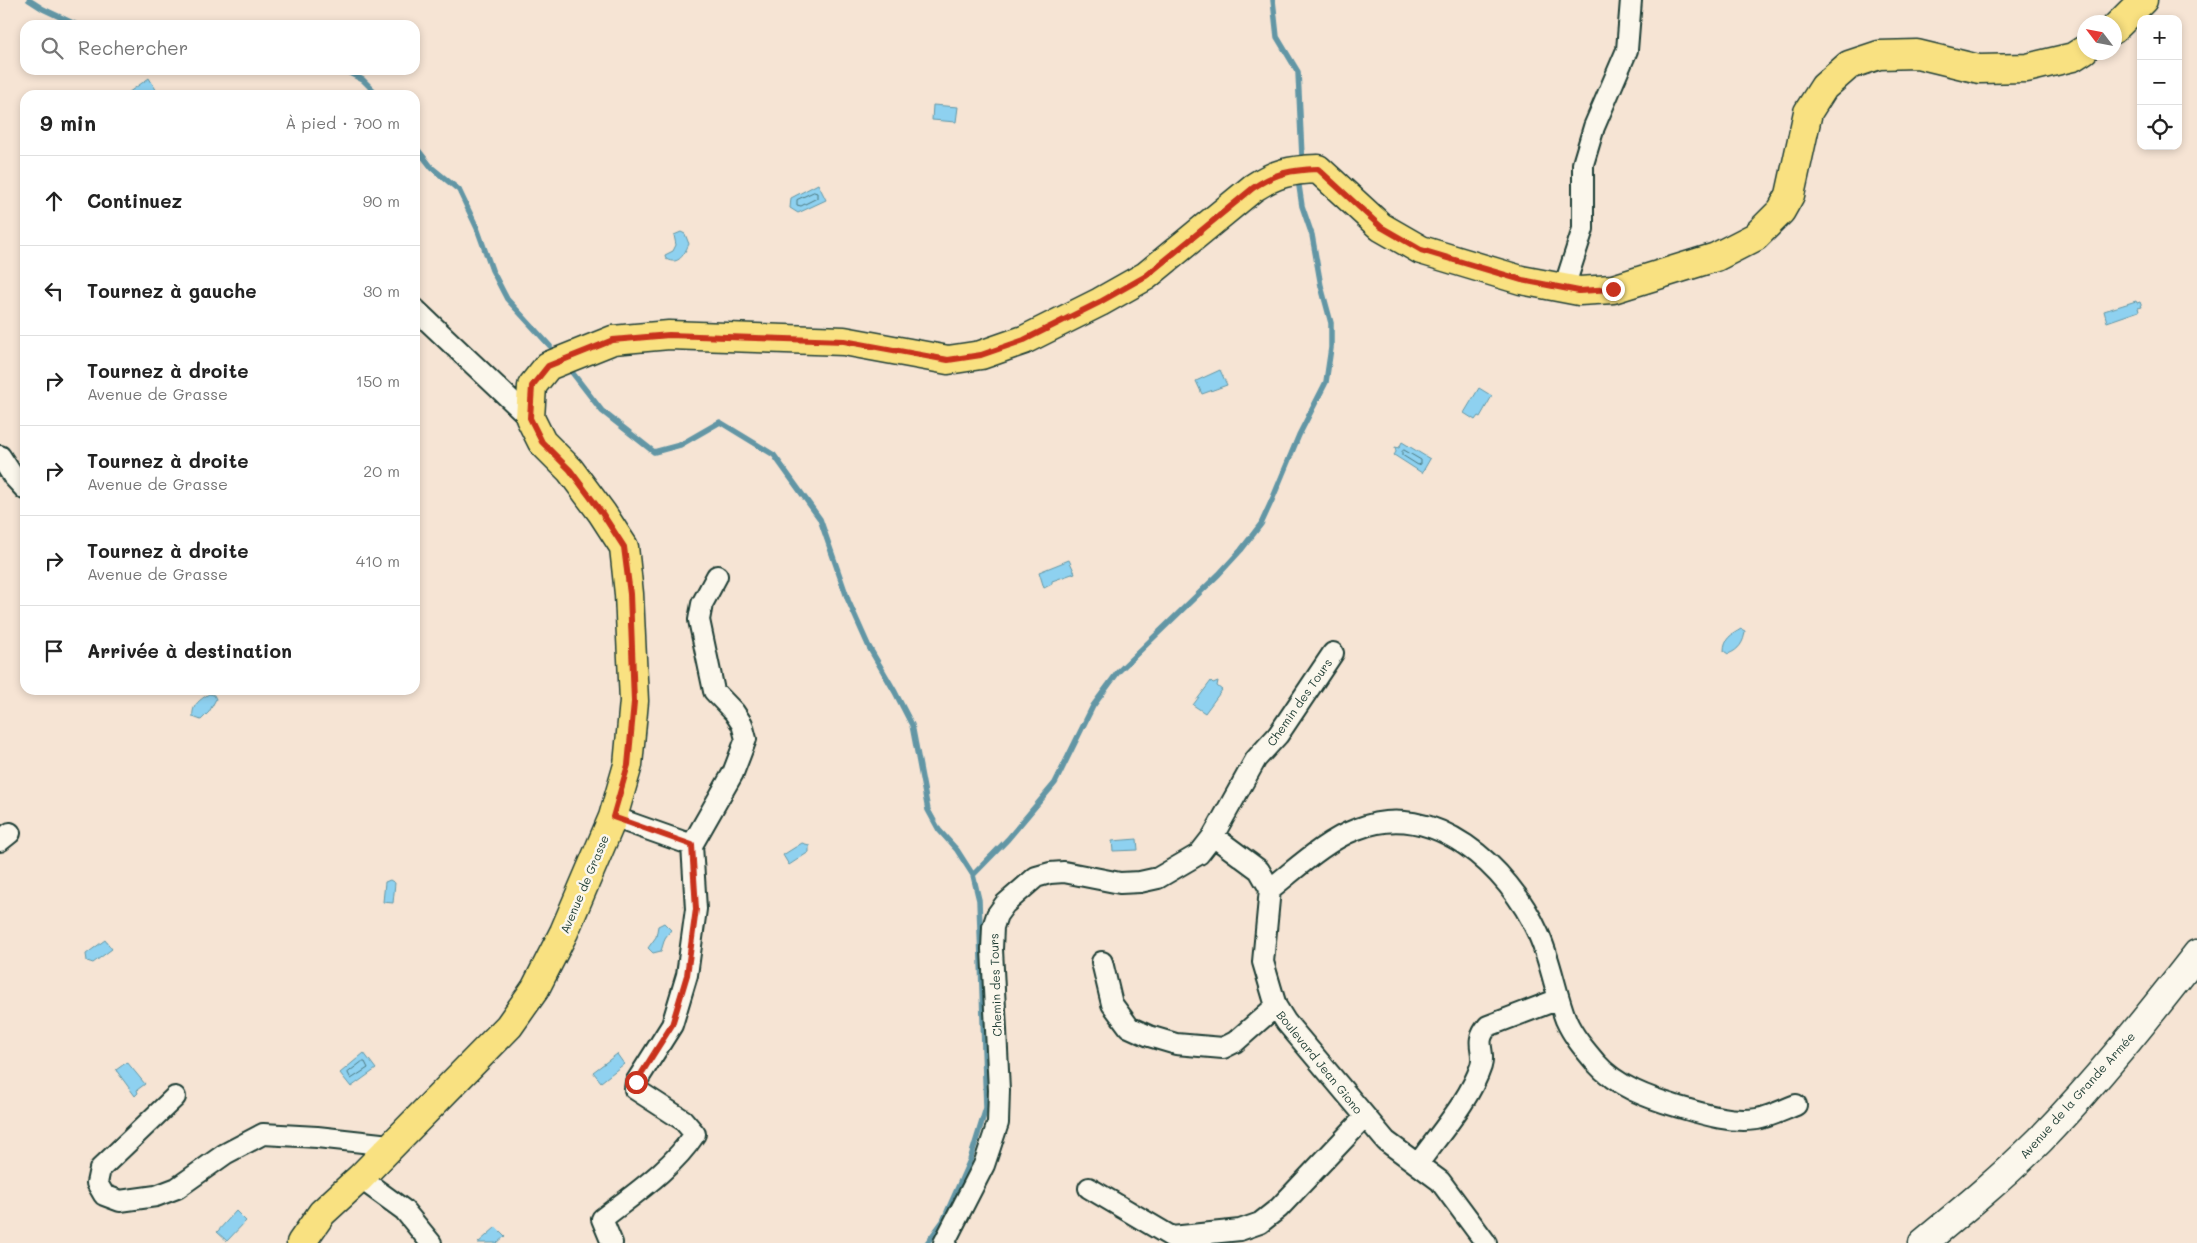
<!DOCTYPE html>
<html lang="fr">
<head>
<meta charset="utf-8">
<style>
	body { margin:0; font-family:Mali,sans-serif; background:#f6f6f6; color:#222 }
	.controls { position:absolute; right:15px; top:15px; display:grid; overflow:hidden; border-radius:10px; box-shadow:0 2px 8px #0003 }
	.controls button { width:45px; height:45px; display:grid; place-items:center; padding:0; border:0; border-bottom:1px solid #e0e0e0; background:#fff; color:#222; font:25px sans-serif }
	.compass { position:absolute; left:2077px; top:15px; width:45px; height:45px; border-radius:50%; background:#fff; box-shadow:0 2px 8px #0003; rotate:302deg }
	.stop { position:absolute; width:15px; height:15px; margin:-11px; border:4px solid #c8321e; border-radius:50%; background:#fff }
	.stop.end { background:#c8321e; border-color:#fff; box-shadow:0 1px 5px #0008 }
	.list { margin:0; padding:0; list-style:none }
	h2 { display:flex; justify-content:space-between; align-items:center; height:65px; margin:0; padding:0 20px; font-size:21px }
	h2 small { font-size:16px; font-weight:400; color:#767676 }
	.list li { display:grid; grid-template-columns:32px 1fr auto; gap:15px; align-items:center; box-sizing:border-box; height:90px; padding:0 20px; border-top:1px solid #e0e0e0 }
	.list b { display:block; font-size:19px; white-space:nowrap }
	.list p { margin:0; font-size:16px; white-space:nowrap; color:#767676 }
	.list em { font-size:16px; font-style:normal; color:#767676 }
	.icon { flex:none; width:28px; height:28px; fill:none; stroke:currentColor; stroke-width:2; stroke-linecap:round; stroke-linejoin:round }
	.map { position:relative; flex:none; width:2197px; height:1243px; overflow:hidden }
	.search { position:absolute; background:#fff; box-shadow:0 2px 8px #0003; left:20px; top:20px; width:400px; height:55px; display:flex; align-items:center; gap:12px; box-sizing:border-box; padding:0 18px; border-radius:15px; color:#767676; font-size:19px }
	.panel { position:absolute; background:#fff; box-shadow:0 2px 8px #0003; left:20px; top:90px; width:400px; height:605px; border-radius:15px }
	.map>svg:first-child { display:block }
	.water { fill:#8ed1f0; stroke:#6296a5 }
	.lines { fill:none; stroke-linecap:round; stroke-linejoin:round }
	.shore { stroke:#4b787f; stroke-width:1 }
	.stream { stroke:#6296a5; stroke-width:5.5 }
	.street-casing { stroke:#1f3d34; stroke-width:24 }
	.secondary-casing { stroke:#1f3d34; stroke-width:31 }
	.primary-casing { stroke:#1f3d34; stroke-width:31 }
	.street { stroke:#fbf7ec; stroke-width:20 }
	.secondary { stroke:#fbf7ec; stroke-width:28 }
	.primary { stroke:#f9e181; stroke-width:28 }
	.route { stroke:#c8321e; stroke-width:6 }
	.labels { text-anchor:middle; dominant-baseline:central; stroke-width:5; stroke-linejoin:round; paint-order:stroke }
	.street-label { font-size:12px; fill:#1f3d34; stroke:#fbf7ec }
</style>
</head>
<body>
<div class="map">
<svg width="2197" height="1243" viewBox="0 0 2197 1243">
	<rect width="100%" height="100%" fill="#f6e4d4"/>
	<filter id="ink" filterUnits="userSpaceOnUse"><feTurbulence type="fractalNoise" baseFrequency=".02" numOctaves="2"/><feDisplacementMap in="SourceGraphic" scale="10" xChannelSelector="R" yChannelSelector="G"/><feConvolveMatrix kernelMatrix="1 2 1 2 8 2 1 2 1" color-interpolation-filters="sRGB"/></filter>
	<g filter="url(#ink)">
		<path class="water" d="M 149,78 L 158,93 L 154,95 L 125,95 Z
			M 933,105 L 958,107 L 956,122 L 932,120 Z
			M 818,184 L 826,200 L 798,213 L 790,208 L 791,198 Z
			M 681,232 L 685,234 L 689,244 C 684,254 679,266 666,259 L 665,255 L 673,251 L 676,245 L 674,235 Z
			M 2136,301 L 2137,303 L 2140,302 L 2142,307 L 2138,308 L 2139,311 L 2107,322 L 2104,311 Z
			M 1220,370 L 1227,385 L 1202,394 L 1196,381 Z
			M 1479,388 L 1492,396 L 1480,417 L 1478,416 L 1475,420 L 1464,413 Z
			M 1402,442 L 1430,459 L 1422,473 L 1394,455 L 1396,452 L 1395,447 L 1399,448 Z
			M 1069,560 L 1075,573 L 1052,581 L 1052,584 L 1044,588 L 1039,572 Z
			M 1741,629 L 1745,631 C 1744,642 1739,650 1728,654 L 1724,651 C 1724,638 1731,635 1741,629 Z
			M 1211,681 L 1213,683 L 1218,681 L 1217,686 L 1222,690 L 1205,713 L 1193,705 Z
			M 209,694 L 214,695 L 216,699 L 209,712 L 201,720 L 193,717 C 191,705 201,699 209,694 Z
			M 1137,839 L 1138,850 L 1113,851 L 1112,841 Z
			M 802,843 L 809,845 L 809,852 L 789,865 L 783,855 Z
			M 390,880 L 395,883 L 393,903 L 383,902 L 385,882 Z
			M 664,923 L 671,930 L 665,938 L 661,951 L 653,953 L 648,948 L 656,937 L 658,926 Z
			M 105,940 L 112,949 L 93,963 L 87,961 L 86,954 Z
			M 364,1053 L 376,1069 L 351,1087 L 340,1073 Z
			M 617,1054 L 624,1064 L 601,1082 L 593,1072 Z
			M 127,1062 L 145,1084 L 137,1090 L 138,1093 L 135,1096 L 116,1070 Z
			M 236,1211 L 246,1221 L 227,1241 L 217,1232 Z
			M 496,1227 L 505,1236 L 497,1243 L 478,1243 Z"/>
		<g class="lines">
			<path class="shore" d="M 814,192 L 817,193 L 817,198 L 801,206 L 797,205 L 797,200 Z
				M 1404,450 L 1421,460 L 1421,464 L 1418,465 L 1402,455 L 1402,452 Z
				M 362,1062 L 365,1062 L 368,1068 L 351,1079 L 348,1073 Z"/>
			<path class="stream" d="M 29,0 L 43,9 L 77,25
				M 1273,0 L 1277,37 L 1298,72 L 1302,157
				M 344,70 L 363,80 L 378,95
				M 415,146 L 432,168 L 459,190 L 477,228 L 492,270 L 507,299 L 550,346
				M 571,371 L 602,411 L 654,452 L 680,445 L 720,422 L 774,455 L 820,519 L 848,600 L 869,647 L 895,692 L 912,725 L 928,810 L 939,830 L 957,850 L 973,875 L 979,900 L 986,1108 L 970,1160 L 943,1221 L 927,1243
				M 973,875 L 1008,839 L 1055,783 L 1093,706 L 1118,672 L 1219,574 L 1241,550 L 1261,524 L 1272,500 L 1299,435 L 1326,382 L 1331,348 L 1331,323 L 1321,286 L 1312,235 L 1302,206 L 1299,186"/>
			<defs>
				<path id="street" d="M 1564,288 L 1583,229 L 1583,164 L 1594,127 L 1627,50 L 1631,0
					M 415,309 L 530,418
					M 0,456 L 13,476 L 25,489
					M 1213,836 L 1259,870 L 1270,889 L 1263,962 L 1276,1006 L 1286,1022 L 1386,1141 L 1440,1181 L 1486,1243
					M 0,841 L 10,833
					M 692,845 L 733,773 L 746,739 L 742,724 L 734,712 L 714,691 L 699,620 L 702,604 L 717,576
					M 1270,889 C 1297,868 1325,841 1357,829 C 1434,798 1509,868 1538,933 C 1551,961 1555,992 1566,1020 C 1573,1036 1585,1050 1596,1063 C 1617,1087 1649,1098 1679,1107 C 1703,1114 1731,1123 1757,1119 C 1769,1117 1783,1110 1796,1105
					M 1102,962 L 1112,1004 L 1129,1027 L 1149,1036 L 1176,1044 L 1223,1048 L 1235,1042 L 1276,1006
					M 175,1097 L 100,1169 L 97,1183 L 104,1195 L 120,1201 L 156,1196 L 177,1188 L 225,1154 L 263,1134 L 317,1137 L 390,1145
					M 1418,1164 C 1439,1134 1470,1100 1481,1066 C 1486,1050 1473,1043 1488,1026 L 1559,999
					M 360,1178 L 404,1210 L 431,1243
					M 1089,1188 L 1172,1237 L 1240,1230 L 1260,1223 L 1279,1208 L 1364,1118
					M 612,1243 L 602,1219 C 634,1194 672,1169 695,1134 L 683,1120 L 635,1089 L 636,1082 L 672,1025 L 687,975 L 696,909 L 692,845 L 613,817
					M 944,1243 L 984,1165 L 998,1123 L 999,1090 L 992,949 L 993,927 L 997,915 L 1005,904 L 1036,877 L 1050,873 L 1064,872 L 1120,883 L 1140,882 L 1158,878 L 1199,854 L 1213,836 L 1256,759 L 1278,735 L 1333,653"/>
				<path id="secondary" d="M 1923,1243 C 1963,1210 2003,1177 2040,1140 C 2096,1082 2147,1018 2197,954"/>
				<path id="primary" d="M 2114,29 L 2143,0
					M 301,1243 L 322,1213 L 360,1178 L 509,1026 L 535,989 L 564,932 L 613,817 L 628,765 L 634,701 L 629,594 L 624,547 L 602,513 L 570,470 L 542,442 L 530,418 L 532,386 L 548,366 L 613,340 L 669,335 L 844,341 L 948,360 L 981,355 L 1024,340 L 1100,302 L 1146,276 L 1253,188 C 1276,173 1290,170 1318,169 L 1381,227 L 1421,250 L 1521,280 L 1579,291 L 1613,289 L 1716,257 L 1755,237 L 1781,211 L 1790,195 L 1808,112 L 1824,87 L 1849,65 L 1879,55 L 1917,54 L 1979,69 L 2027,68 L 2073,57 L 2084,50"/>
			</defs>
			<use href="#street" class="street-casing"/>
			<use href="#secondary" class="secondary-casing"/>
			<use href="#primary" class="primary-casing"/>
			<use href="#street" class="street"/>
			<use href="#secondary" class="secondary"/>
			<use href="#primary" class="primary"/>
		</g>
	</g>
	<g class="lines" filter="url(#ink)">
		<path class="route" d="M 636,1082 L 672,1025 L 687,975 L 696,909 L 692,845 L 613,817 L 628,765 L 634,702 L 630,594 L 624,547 L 602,513 L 570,470 L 542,442 L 530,418 L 532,386 L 548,366 L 613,340 L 669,335 L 844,341 L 948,360 L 981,355 L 1024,340 L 1100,302 L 1146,276 L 1253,188 C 1276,173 1290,170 1318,169 L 1381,227 L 1421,250 L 1522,280 L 1579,291 L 1613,289"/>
	</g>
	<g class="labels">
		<g class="street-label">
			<text transform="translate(1299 702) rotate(-55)">Chemin des Tours</text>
			<text transform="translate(584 884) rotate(-67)">Avenue de Grasse</text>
			<text transform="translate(995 985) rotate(-92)">Chemin des Tours</text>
			<text transform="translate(1320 1062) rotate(51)">Boulevard Jean Giono</text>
			<text transform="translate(2077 1095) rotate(-48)">Avenue de la Grande Armée</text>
		</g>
	</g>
</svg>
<div class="controls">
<button>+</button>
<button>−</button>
<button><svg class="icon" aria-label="locate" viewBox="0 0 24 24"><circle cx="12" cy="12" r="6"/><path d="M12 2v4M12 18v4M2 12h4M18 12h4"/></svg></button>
</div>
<svg class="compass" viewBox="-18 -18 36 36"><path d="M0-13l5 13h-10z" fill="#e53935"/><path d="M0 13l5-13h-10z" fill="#767676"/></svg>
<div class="stop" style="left:636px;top:1082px"></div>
<div class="stop end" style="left:1613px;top:289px"></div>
<div class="search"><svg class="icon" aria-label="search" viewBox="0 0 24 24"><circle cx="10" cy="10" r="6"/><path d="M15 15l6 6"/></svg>Rechercher</div>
<section class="panel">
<h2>9 min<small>À pied · 700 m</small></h2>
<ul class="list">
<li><svg class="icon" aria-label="ahead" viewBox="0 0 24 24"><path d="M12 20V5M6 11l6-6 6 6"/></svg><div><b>Continuez</b></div><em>90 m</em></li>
<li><svg class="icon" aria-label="left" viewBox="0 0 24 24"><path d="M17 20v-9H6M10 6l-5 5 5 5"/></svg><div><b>Tournez à gauche</b></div><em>30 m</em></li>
<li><svg class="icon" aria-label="right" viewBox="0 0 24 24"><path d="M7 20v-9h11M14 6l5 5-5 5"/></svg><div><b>Tournez à droite</b><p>Avenue de Grasse</p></div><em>150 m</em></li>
<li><svg class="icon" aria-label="right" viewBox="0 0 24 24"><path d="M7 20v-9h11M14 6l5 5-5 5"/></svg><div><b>Tournez à droite</b><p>Avenue de Grasse</p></div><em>20 m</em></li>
<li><svg class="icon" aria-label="right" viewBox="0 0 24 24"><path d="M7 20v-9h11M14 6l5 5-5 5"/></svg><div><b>Tournez à droite</b><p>Avenue de Grasse</p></div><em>410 m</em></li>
<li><svg class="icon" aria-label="arrive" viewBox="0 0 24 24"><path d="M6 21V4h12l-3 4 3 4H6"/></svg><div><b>Arrivée à destination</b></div></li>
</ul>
</section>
</div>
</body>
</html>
